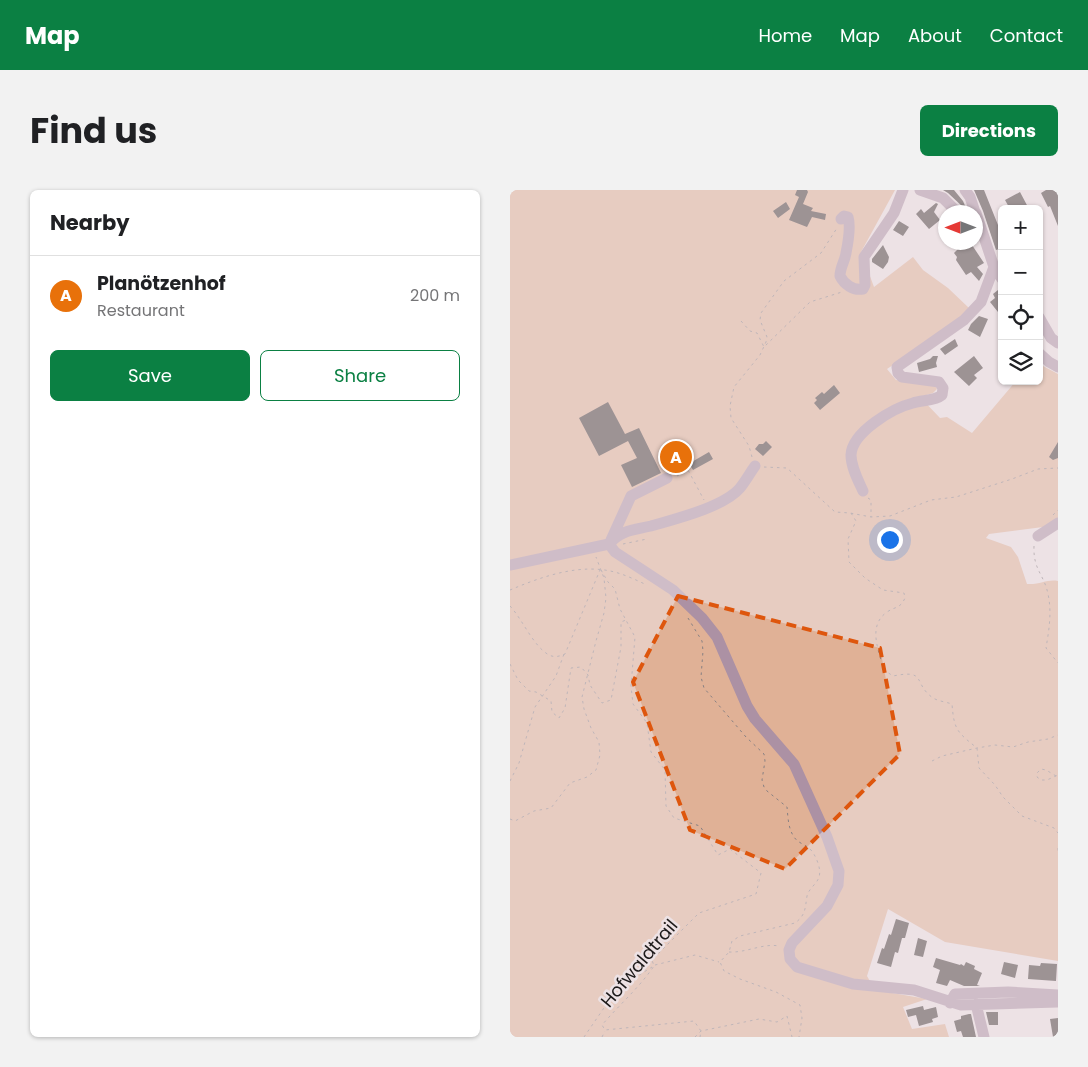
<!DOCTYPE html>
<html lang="en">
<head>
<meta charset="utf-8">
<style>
	body { margin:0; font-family:Poppins,sans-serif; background:#f2f2f2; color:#202124 }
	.controls { position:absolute; right:15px; top:15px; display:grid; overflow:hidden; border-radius:8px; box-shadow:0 1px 4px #0004 }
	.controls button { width:45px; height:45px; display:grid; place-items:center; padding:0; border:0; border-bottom:1px solid #e0e0e0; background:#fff; color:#202124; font:25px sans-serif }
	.compass { position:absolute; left:428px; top:15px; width:45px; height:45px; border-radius:50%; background:#fff; box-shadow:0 1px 4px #0004; rotate:270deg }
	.you { position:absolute; left:379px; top:349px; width:18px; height:18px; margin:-12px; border:4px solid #fff; border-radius:50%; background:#1a73e8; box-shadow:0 0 0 8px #1a73e833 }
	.badge { display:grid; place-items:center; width:32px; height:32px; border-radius:50%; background:#0b8043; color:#fff; font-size:16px; font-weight:700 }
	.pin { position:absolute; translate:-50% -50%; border:2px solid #fff; box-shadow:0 1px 5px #0006 }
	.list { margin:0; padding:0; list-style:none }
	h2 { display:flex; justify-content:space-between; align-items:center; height:65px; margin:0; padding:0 20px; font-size:21px }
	h2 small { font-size:16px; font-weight:400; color:#757577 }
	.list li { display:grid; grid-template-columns:32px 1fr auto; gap:15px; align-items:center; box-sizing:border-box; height:80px; padding:0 20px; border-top:1px solid #e0e0e0 }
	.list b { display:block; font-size:19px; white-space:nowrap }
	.list p { margin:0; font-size:16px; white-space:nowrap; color:#757577 }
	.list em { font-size:16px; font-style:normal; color:#757577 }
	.actions { display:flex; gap:10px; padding:15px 20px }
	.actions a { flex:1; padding:11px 0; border:1px solid #0b8043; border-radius:8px; text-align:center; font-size:18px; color:#0b8043 }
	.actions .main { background:#0b8043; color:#fff }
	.icon { flex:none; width:28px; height:28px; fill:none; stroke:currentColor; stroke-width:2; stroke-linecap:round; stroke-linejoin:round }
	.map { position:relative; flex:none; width:548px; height:847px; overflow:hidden; border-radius:8px }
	header { display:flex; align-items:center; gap:30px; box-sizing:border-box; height:70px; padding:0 25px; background:#0b8043; color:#fff }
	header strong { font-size:24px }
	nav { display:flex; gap:28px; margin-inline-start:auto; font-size:18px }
	.intro { display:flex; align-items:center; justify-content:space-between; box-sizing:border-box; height:120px; padding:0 30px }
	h1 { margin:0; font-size:35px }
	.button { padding:12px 22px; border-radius:8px; background:#0b8043; color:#fff; font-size:18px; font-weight:700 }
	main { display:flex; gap:30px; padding:0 30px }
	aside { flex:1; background:#fff; border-radius:8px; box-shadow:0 1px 4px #0004 }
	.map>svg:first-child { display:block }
	.green { fill:#e0b196 }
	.building { fill:#3c3332 }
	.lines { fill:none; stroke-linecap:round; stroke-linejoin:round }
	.path { stroke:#878082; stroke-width:1; stroke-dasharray:2.5 4; stroke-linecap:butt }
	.minor { stroke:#ac91a4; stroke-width:11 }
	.marked { fill:none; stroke:#de560d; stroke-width:4; stroke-dasharray:10 6; stroke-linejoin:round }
	.labels { text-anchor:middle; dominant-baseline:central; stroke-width:5; stroke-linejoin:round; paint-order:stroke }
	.street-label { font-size:18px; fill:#1d1a1a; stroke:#ede2e5 }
</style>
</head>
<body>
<header>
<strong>Map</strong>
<nav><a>Home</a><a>Map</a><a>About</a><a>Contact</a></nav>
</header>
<div class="intro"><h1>Find us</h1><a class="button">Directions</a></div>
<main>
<aside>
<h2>Nearby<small></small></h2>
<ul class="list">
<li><span class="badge" style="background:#e8710a">A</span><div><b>Planötzenhof</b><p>Restaurant</p></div><em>200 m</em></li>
</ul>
<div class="actions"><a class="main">Save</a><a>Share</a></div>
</aside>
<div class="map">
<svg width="548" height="847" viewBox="0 0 548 847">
	<rect width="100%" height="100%" fill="#ede2e5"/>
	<path class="green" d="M 0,0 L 385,0 L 351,62 L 364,97 L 403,67 L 413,80 L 438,98 L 459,118 L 441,136 L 377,179 L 386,190 L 424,194 L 427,199 L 423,203 L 410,207 L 430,228 L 437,227 L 462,243 L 506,191 L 529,191 L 529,171 L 533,176 L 548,184 L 548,330 L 533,337 L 479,344 L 476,348 L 501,357 L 508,367 L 517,394 C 530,395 537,389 548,391 L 548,771 L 435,752 L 378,719 L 357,786 L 365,800 L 417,809 L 393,817 L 402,839 L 435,834 L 439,847 L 0,847 Z"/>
	<path class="building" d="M 287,0 L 297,0 L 298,2 L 293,14 L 303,18 L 301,21 L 316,24 L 315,30 L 302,27 L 297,37 L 279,30 L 289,7 L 285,5 Z
		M 433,0 L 444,0 L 453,11 L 456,18 L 453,17 L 438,3 Z
		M 464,0 L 474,0 L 492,45 L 492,58 L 486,60 L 473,21 Z
		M 536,0 L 548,0 L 548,36 L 540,16 L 538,17 L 531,3 Z
		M 510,2 L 519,19 L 500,19 L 495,10 Z
		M 276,12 L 280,19 L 268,28 L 263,21 Z
		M 426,13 L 428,14 L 424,22 L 430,30 L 419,39 L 406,24 L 411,19 L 414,23 Z
		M 389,31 L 399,37 L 393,46 L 383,40 Z
		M 443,52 L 460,52 L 474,73 L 467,77 L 473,84 L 469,91 L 461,82 L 456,85 L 446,70 L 447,67 L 444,63 L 448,59 Z
		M 373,55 L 379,67 L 378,72 L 373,79 L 362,72 L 362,69 Z
		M 488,100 L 492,103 L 492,127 L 480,112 L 485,108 L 483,104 Z
		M 469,126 L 478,129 L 470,147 L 458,140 L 461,134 Z
		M 445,149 L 448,156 L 435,165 L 430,159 Z
		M 423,166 L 428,166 L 426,173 L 427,177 L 409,182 L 407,173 L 420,169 Z
		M 464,166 L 473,178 L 464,185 L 467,188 L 459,196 L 444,182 Z
		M 324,195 L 330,203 L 310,220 L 304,213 L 307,210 L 305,208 L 312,202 L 314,204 Z
		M 98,212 L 115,244 L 129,238 L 151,283 L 122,297 L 111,275 L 127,268 L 118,251 L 89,266 L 69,228 Z
		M 168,251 L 180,273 L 199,262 L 203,269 L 183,280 L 180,275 L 163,284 L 158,277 L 161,276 L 152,260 Z
		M 256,251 L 262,257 L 253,266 L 245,259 L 249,254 L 253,254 Z
		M 548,252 L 548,268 L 543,270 L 539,267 Z
		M 386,729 L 399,733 L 395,748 L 392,748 L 388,763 L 385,762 L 381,777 L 367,773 L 372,758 L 374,759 L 379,744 L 381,745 Z
		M 408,748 L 417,751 L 413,767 L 404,765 Z
		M 426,768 L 450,775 L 451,774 L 454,776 L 456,772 L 465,776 L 464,779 L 472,783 L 467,795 L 470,796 L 454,796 L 440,790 L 437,796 L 426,793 L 430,780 L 423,777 Z
		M 494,772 L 508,775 L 505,788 L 491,784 Z
		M 531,773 L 547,774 L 546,791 L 518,789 L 519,775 L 530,776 Z
		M 413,816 L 414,820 L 426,817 L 428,827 L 422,829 L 423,832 L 409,836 L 406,825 L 398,827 L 396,820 Z
		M 476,822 L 488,822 L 488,835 L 479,835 Z
		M 459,824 L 461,824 L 466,847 L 453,847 L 451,841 L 447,842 L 444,831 L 451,829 L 451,826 Z
		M 548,828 L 548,847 L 543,847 L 540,829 Z"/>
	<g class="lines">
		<path class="path" d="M 231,131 L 240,141 L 247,143 L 254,157 L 300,112 L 332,102
			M 242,267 L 239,256 L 221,228 L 220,216 L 224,197 L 250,165 L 256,152 L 257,147 L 250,130 L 251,123 L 274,91 L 311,63 L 327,38
			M 254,277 L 277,278 L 325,322 L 340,323 L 361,327 L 380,326 L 421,310 L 446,307 L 502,289 L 528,279 L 548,278
			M 167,286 L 178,280 L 194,310
			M 358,308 L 361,310 L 361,327
			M 341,323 L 346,331 L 338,349 L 339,372 L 355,388 L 373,400 L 394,403 L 395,408 C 390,419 386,416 377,422 C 357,436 369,461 374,480 L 383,486 C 418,479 402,493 423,508 C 428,511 436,512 442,514 C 444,540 447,542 467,558 L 469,578 L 485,595 L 493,607 L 512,626 L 544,638 L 548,643
			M 543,325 L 548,320
			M 113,354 L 137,349
			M 524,356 C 523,380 534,384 538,404 C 542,422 539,440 536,458 L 548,473
			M 91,380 L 98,392 L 105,399 L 110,419 L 125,447 L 121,496 L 123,514 L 137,533 L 141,562 L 155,580 L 156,616 L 164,628 L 190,636 L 208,665 L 220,659 L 251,683 L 246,704 L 189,723 L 142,770 L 144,776 C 129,798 109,815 92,835 L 95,840 L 184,831 L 191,841 L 190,847
			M 0,400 C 33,386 73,372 108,383 C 118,386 128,391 137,395
			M 0,416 C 13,430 23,456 39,465 C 45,468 50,466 55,464 L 90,380
			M 178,428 L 192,451 L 193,461 L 191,487 L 194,498 L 236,547 L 254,564 L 255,571 L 252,590 L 254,597 L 257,601 L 277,617 C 278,627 278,638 284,647 C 288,653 294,654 299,658 C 305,663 312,679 309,687 C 307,694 299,698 297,706 C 295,718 296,725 285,733 L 230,746 L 222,751 L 219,762 L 210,772 L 214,781 L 230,789 L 266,802 L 290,815 L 292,828 L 289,847
			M 0,474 L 8,490 L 19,501 L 26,502 L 41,511 L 42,522 L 49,528 L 55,518 L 61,478 L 71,477 L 78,485 L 80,495 L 92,513 L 101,510 L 111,457 L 111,432 L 116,430
			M 422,571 L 432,566 L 467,558 L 485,555 L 503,557 L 518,552 L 538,549 L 548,545
			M 546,586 L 536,580 L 531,579 L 527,583 L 527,587 L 531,590 L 537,590 L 548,585
			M 0,591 L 9,573 L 25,517 L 46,486 L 54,464
			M 0,629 L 5,631 L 24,621 L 41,618 L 60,593 L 77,587 L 86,580 L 90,565 L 89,552 L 81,538 L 74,519 L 72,507 L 86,451 L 94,423 L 96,408 L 94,388 L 86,367
			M 548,658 L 548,661
			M 219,762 C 236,763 253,753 269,756
			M 145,775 L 185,765 L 209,772
			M 74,847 L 107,799 L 142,777
			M 92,847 L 95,841
			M 185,847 L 191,841 L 249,829 L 267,832 L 277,826 L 282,847"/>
		<path class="minor" d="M 410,0 L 433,8 L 447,22
			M 455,0 L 460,7 L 465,22
			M 466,23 L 484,77 L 492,89
			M 331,29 L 334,26 L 338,27 C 341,36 338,53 336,63 C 335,71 330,77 330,86 C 334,94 343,101 353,99 L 355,95 L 354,67 L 384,23 L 393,0
			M 529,127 L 541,148 L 548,153
			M 529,163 L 539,172 L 548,177
			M 353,301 C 348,290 341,277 341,265 C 342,242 383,218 403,213 C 412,210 425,211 432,205 L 433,198 L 429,192 L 392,187 L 388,183 L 387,177 L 454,130 L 471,112 L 484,77
			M 528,346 L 548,333
			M 101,350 L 121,306 L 157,288
			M 99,354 L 105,362 L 163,400 L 192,428 L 207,447 L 237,516 L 245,529 L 284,574 L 317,647 L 329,681 L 328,695 L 317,716 L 282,753 L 279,760 L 280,769 L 287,777 L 343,794 L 404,800 L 451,815 L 548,812
			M 0,375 L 99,354 C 111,340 124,340 141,336 C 165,329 214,317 230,298 C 235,292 240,283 245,276
			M 440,813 L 445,804 L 498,802 L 548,805
			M 466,814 L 474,847"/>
	</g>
	<path d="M0 0H548V847H0ZM 168,406 L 370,458 L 390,564 L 275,679 L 180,640 L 123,492 Z" fill="#ede2e5" fill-opacity=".55" fill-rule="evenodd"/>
	<path class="marked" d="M 168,406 L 370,458 L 390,564 L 275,679 L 180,640 L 123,492 Z"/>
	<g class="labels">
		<g class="street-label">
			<text transform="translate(129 773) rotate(-50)">Hofwaldtrail</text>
		</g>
	</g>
</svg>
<div class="controls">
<button>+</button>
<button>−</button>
<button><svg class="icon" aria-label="locate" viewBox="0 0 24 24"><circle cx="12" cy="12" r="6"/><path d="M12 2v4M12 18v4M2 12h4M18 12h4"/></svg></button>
<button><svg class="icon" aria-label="layers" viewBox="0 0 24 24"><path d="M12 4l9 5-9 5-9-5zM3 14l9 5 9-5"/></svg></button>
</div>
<svg class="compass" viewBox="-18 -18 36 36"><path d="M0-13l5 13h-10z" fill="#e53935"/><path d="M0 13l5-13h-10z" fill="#757577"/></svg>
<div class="you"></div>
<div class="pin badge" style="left:166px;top:267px;background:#e8710a">A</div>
</div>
</main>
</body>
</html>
